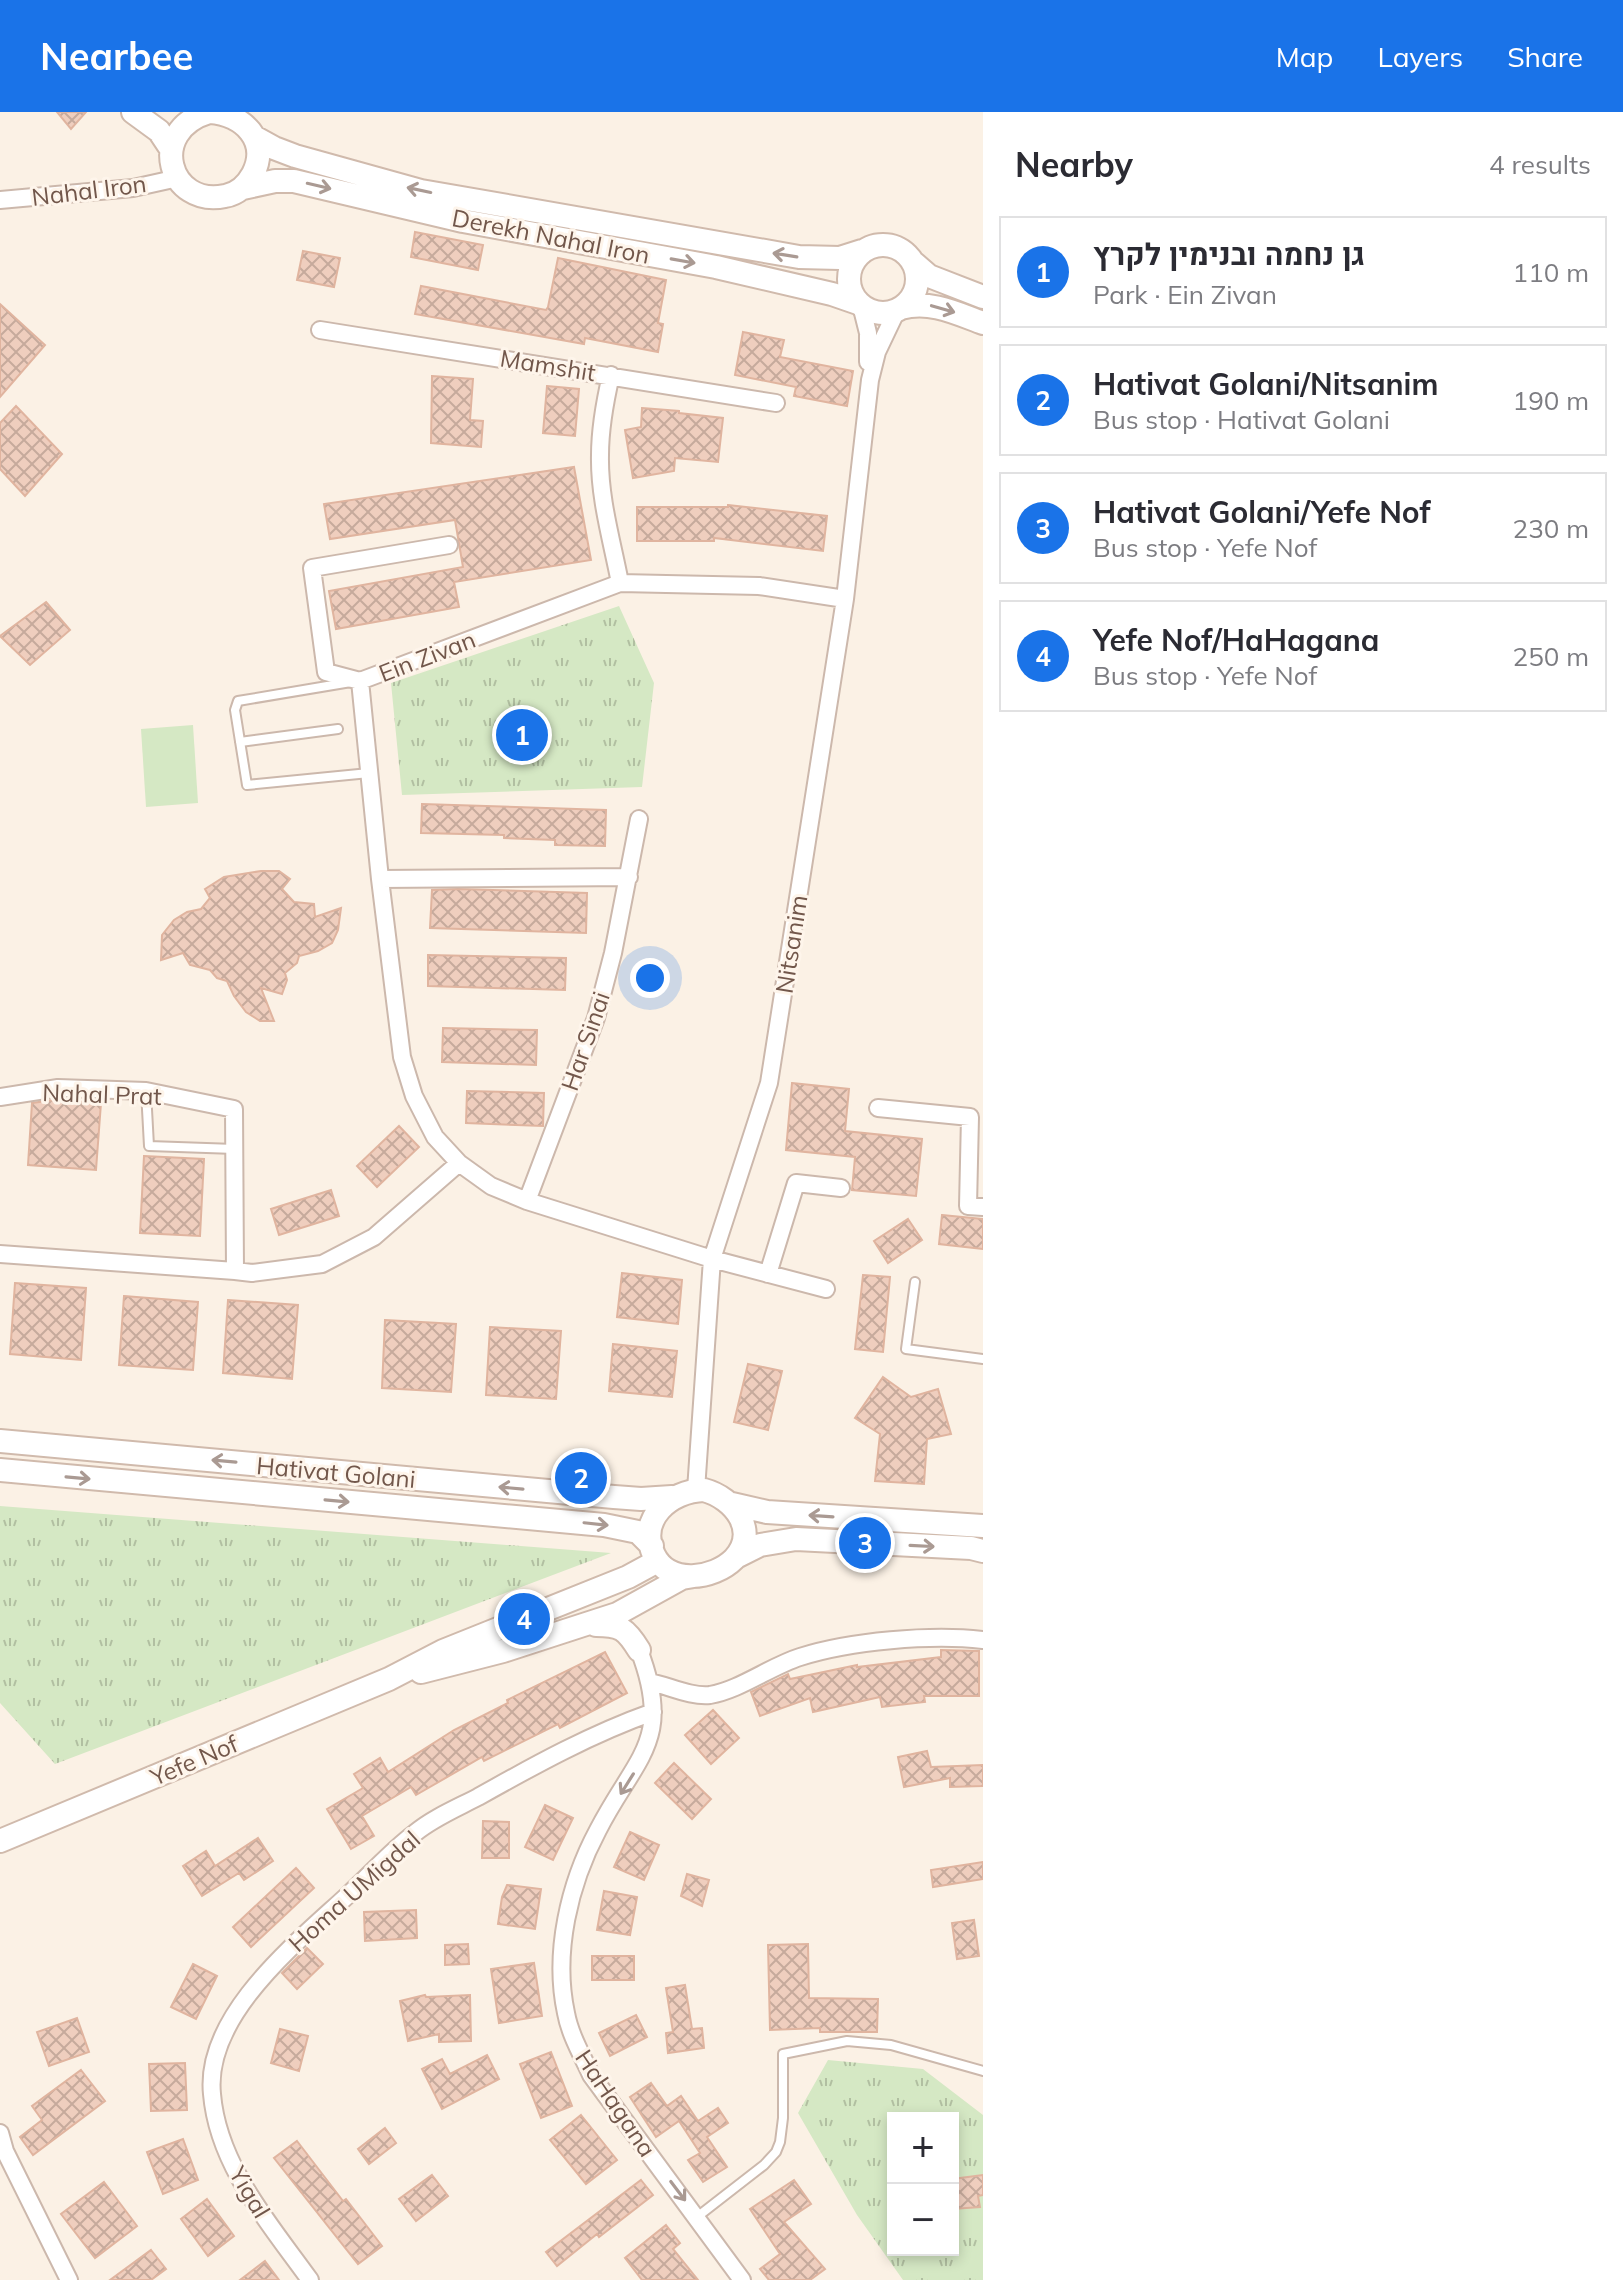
<!DOCTYPE html>
<html lang="en">
<head>
<meta charset="utf-8">
<style>
	body { margin:0; font-family:Mulish,Heebo,sans-serif; background:#f7f7f7; color:#2b2b33 }
	.controls { position:absolute; right:24px; bottom:24px; display:grid; overflow:hidden; border-radius:0px; box-shadow:0 4px 12px #0003 }
	.controls button { width:72px; height:72px; display:grid; place-items:center; padding:0; border:0; border-bottom:2px solid #e1e1e2; background:#fff; color:#2b2b33; font:40px sans-serif }
	.you { position:absolute; left:650px; top:866px; width:28px; height:28px; margin:-20px; border:6px solid #fff; border-radius:50%; background:#1a73e8; box-shadow:0 0 0 12px #1a73e833 }
	.badge { display:grid; place-items:center; width:52px; height:52px; border-radius:50%; background:#1a73e8; color:#fff; font-size:26px; font-weight:700 }
	.pin { position:absolute; translate:-50% -50%; border:4px solid #fff; box-shadow:0 2px 8px #0006 }
	.list { margin:0; padding:0; list-style:none }
	h2 { display:flex; justify-content:space-between; align-items:center; height:104px; margin:0; padding:0 32px; font-size:34px }
	h2 small { font-size:26px; font-weight:400; color:#7c7c81 }
	.list li { display:grid; grid-template-columns:52px 1fr auto; gap:24px; align-items:center; box-sizing:border-box; height:112px; margin:0 16px 16px; padding:0 16px; border:2px solid #e1e1e2; border-radius:0px }
	.list b { display:block; font-size:30px; white-space:nowrap }
	.list p { margin:0; font-size:26px; white-space:nowrap; color:#7c7c81 }
	.list em { font-size:26px; font-style:normal; color:#7c7c81 }
	.map { position:relative; flex:none; width:983px; height:2168px; overflow:hidden }
	header { display:flex; align-items:center; gap:48px; box-sizing:border-box; height:112px; padding:0 40px; background:#1a73e8; color:#fff }
	header strong { font-size:38px }
	nav { display:flex; gap:44px; margin-inline-start:auto; font-size:28px }
	main { display:flex }
	aside { flex:1; background:#fff }
	.map>svg:first-child { display:block }
	.grass { fill:url(#grass-tufts); fill-rule:evenodd }
	.pitch { fill:#d5e8c4 }
	.building { fill:url(#building-cross-hatch); stroke:#e0b49f; stroke-width:2 }
	.lines { fill:none; stroke-linecap:round; stroke-linejoin:round }
	.lane-casing { stroke:#ccb8ac; stroke-width:12 }
	.street-casing { stroke:#ccb8ac; stroke-width:20 }
	.secondary-casing { stroke:#d0baac; stroke-width:26 }
	.lane { stroke:#fff; stroke-width:8 }
	.street { stroke:#fff; stroke-width:16 }
	.secondary { stroke:#fff; stroke-width:22 }
	.oneway { stroke:#aa9a93 }
	.labels { text-anchor:middle; dominant-baseline:central; stroke-width:6; stroke-linejoin:round; paint-order:stroke }
	.street-label { font-size:24px; fill:#72574b; stroke:#fef5eb }
</style>
</head>
<body>
<header>
<strong>Nearbee</strong>
<nav><a>Map</a><a>Layers</a><a>Share</a></nav>
</header>
<main>
<div class="map">
<svg width="983" height="2168" viewBox="0 0 983 2168">
	<defs>
		<pattern id="grass-tufts" width="24" height="20" patternUnits="userSpaceOnUse" patternTransform="scale(2)"><rect width="24" height="20" fill="#d5e8c4"/><path d="M3 7l-1-3M5 7V3M7 7l1-3M15 17l-1-3M17 17v-4M19 17l1-3" fill="none" stroke="#b1bfa1"/></pattern>
		<pattern id="building-cross-hatch" width="8" height="8" patternUnits="userSpaceOnUse" patternTransform="scale(2)"><rect width="8" height="8" fill="#efcebe"/><path d="M0 0l8 8M0 8l8-8" fill="none" stroke="#c6aa9c"/></pattern>
	</defs>
	<rect width="100%" height="100%" fill="#fbf1e5"/>
	<path class="grass" d="M 619,494 L 654,571 L 642,675 L 402,683 L 391,571 Z
		M 0,1394 L 611,1441 L 55,1652 L 0,1591 Z
		M 828,1948 L 923,1957 L 983,2003 L 983,2168 L 903,2168 L 857,2103 L 798,2001 ZM 893,2006 L 953,2006 L 953,2138 L 893,2138 Z"/>
	<path class="pitch" d="M 193,613 L 198,691 L 146,695 L 141,617 Z"/>
	<path class="building" d="M 57,0 L 86,0 L 71,17 Z
		M 415,120 L 483,133 L 478,158 L 411,145 Z
		M 303,139 L 340,146 L 334,175 L 297,168 Z
		M 558,146 L 666,168 L 658,211 L 663,212 L 658,240 L 585,226 L 584,232 L 415,202 L 421,174 L 546,198 L 548,195 Z
		M 0,192 L 45,233 L 0,285 Z
		M 743,220 L 784,228 L 780,245 L 853,259 L 847,294 L 794,284 L 796,275 L 735,263 Z
		M 432,264 L 473,267 L 470,308 L 483,309 L 481,335 L 431,331 Z
		M 547,274 L 579,277 L 575,324 L 543,321 Z
		M 16,294 L 62,342 L 25,384 L 0,357 L 0,311 Z
		M 642,296 L 679,299 L 679,301 L 723,306 L 718,350 L 675,346 L 674,359 L 633,366 L 625,318 L 641,315 Z
		M 574,355 L 591,448 L 454,470 L 459,495 L 336,517 L 329,479 L 463,455 L 455,408 L 330,427 L 324,392 Z
		M 728,393 L 827,404 L 823,439 L 714,426 L 714,429 L 637,429 L 637,395 L 728,395 Z
		M 46,490 L 70,518 L 30,553 L 0,524 Z
		M 422,692 L 606,698 L 605,734 L 555,733 L 555,728 L 504,726 L 504,723 L 421,721 Z
		M 261,759 L 279,759 L 290,767 L 282,777 L 294,790 L 314,792 L 315,805 L 341,796 L 338,818 L 332,831 L 318,839 L 299,844 L 297,851 L 285,861 L 287,868 L 282,882 L 261,876 L 274,909 L 260,909 L 246,900 L 234,884 L 227,869 L 217,866 L 210,858 L 190,853 L 183,841 L 161,848 L 162,823 L 174,808 L 187,800 L 201,797 L 210,786 L 205,777 L 224,765 Z
		M 458,777 L 587,781 L 586,821 L 430,816 L 432,778 Z
		M 428,843 L 566,846 L 565,878 L 428,874 Z
		M 443,916 L 537,918 L 536,953 L 442,950 Z
		M 792,971 L 849,977 L 845,1019 L 922,1027 L 916,1084 L 852,1078 L 855,1045 L 786,1038 Z
		M 467,979 L 544,981 L 543,1014 L 466,1011 Z
		M 54,988 L 101,991 L 96,1058 L 28,1053 L 32,991 Z
		M 399,1014 L 419,1035 L 377,1075 L 357,1054 Z
		M 144,1044 L 204,1047 L 200,1124 L 140,1121 Z
		M 331,1078 L 339,1104 L 279,1123 L 271,1097 Z
		M 942,1103 L 983,1107 L 983,1137 L 939,1132 Z
		M 908,1107 L 922,1128 L 888,1151 L 874,1129 Z
		M 622,1161 L 682,1168 L 678,1212 L 617,1205 Z
		M 863,1163 L 890,1165 L 883,1240 L 855,1237 Z
		M 15,1171 L 86,1176 L 81,1248 L 10,1242 Z
		M 124,1184 L 198,1190 L 193,1258 L 119,1253 Z
		M 228,1188 L 298,1193 L 292,1267 L 223,1261 Z
		M 385,1208 L 456,1212 L 451,1280 L 382,1276 Z
		M 490,1215 L 561,1219 L 556,1287 L 486,1283 Z
		M 613,1232 L 677,1239 L 672,1285 L 609,1279 Z
		M 748,1252 L 782,1259 L 768,1318 L 734,1310 Z
		M 883,1265 L 911,1285 L 938,1277 L 951,1322 L 927,1327 L 924,1372 L 875,1369 L 880,1322 L 855,1306 Z
		M 941,1538 L 979,1539 L 979,1584 L 924,1584 L 925,1590 L 882,1595 L 880,1585 L 813,1600 L 810,1586 L 760,1604 L 751,1580 L 788,1562 L 790,1567 L 857,1553 L 857,1555 L 941,1545 Z
		M 605,1540 L 627,1581 L 560,1616 L 558,1612 L 484,1649 L 482,1645 L 416,1683 L 411,1675 L 362,1704 L 374,1724 L 351,1737 L 327,1697 L 363,1676 L 354,1662 L 380,1646 L 388,1660 L 454,1618 L 508,1591 L 507,1588 Z
		M 713,1598 L 739,1626 L 711,1652 L 685,1623 Z
		M 927,1639 L 931,1655 L 983,1653 L 983,1674 L 950,1675 L 950,1666 L 904,1675 L 898,1645 Z
		M 674,1651 L 711,1687 L 692,1707 L 655,1671 Z
		M 545,1693 L 573,1706 L 553,1748 L 525,1735 Z
		M 483,1709 L 509,1710 L 509,1746 L 482,1746 Z
		M 630,1720 L 659,1733 L 644,1768 L 614,1755 Z
		M 258,1726 L 273,1749 L 244,1768 L 239,1761 L 202,1784 L 183,1754 L 206,1739 L 215,1754 Z
		M 983,1750 L 983,1767 L 933,1775 L 931,1758 Z
		M 296,1756 L 314,1776 L 251,1835 L 233,1815 Z
		M 687,1762 L 709,1768 L 702,1794 L 681,1784 Z
		M 507,1773 L 541,1777 L 535,1817 L 498,1812 L 502,1785 Z
		M 604,1779 L 637,1785 L 630,1823 L 597,1818 Z
		M 416,1798 L 417,1826 L 365,1829 L 364,1800 Z
		M 974,1808 L 979,1844 L 957,1847 L 952,1811 Z
		M 468,1832 L 469,1852 L 445,1853 L 445,1833 Z
		M 808,1832 L 809,1886 L 878,1887 L 877,1920 L 820,1920 L 820,1916 L 770,1918 L 768,1833 Z
		M 307,1836 L 323,1852 L 297,1877 L 282,1861 Z
		M 592,1844 L 634,1844 L 634,1868 L 592,1868 Z
		M 534,1851 L 542,1904 L 499,1911 L 491,1857 Z
		M 193,1852 L 217,1864 L 196,1907 L 171,1895 Z
		M 685,1873 L 692,1917 L 702,1916 L 704,1936 L 668,1941 L 666,1921 L 673,1920 L 666,1876 Z
		M 425,1883 L 426,1885 L 470,1883 L 471,1929 L 439,1930 L 439,1922 L 408,1929 L 400,1889 Z
		M 636,1903 L 647,1925 L 610,1944 L 599,1921 Z
		M 77,1906 L 89,1940 L 49,1954 L 37,1920 Z
		M 280,1917 L 308,1924 L 299,1959 L 271,1951 Z
		M 551,1940 L 572,1994 L 541,2006 L 520,1952 Z
		M 487,1943 L 499,1967 L 442,1997 L 422,1957 L 442,1947 L 450,1962 Z
		M 185,1951 L 187,1998 L 151,1999 L 149,1952 Z
		M 81,1958 L 105,1989 L 33,2043 L 20,2025 L 42,2008 L 32,1994 Z
		M 651,1971 L 667,1994 L 681,1984 L 698,2009 L 718,1996 L 728,2011 L 707,2025 L 727,2055 L 703,2070 L 688,2048 L 700,2041 L 679,2009 L 656,2025 L 630,1985 Z
		M 581,2003 L 617,2048 L 586,2072 L 550,2028 Z
		M 385,2016 L 396,2031 L 369,2052 L 358,2037 Z
		M 183,2027 L 198,2068 L 163,2082 L 147,2040 Z
		M 297,2029 L 343,2089 L 346,2087 L 382,2134 L 358,2152 L 274,2046 Z
		M 432,2063 L 448,2084 L 416,2109 L 399,2087 Z
		M 983,2063 L 983,2083 L 978,2084 L 980,2095 L 953,2097 L 953,2067 Z
		M 641,2068 L 653,2083 L 599,2125 L 597,2122 L 557,2154 L 546,2140 Z
		M 794,2068 L 811,2092 L 784,2110 L 825,2157 L 810,2168 L 769,2168 L 760,2157 L 780,2142 L 750,2097 Z
		M 104,2070 L 137,2114 L 95,2146 L 61,2102 Z
		M 207,2087 L 234,2124 L 208,2144 L 181,2107 Z
		M 666,2113 L 680,2131 L 673,2137 L 698,2168 L 642,2168 L 625,2146 Z
		M 151,2138 L 166,2157 L 151,2168 L 110,2168 Z
		M 265,2149 L 279,2168 L 240,2168 Z"/>
	<g class="lines">
		<defs>
			<path id="lane" d="M 351,570 L 238,589 L 235,598 L 247,673 L 369,661
				M 240,630 L 338,617
				M 146,979 L 149,1034 L 235,1037
				M 915,1170 L 906,1237 L 983,1247
				M 697,2105 L 764,2053 L 776,2040 L 780,2030 L 783,2006 L 783,1942 L 847,1929 L 891,1933 L 983,1959"/>
			<path id="street" d="M 0,88 L 133,76 L 178,66
				M 861,193 L 868,221 L 868,250
				M 320,218 L 776,291
				M 611,263 C 605,289 600,316 600,343 C 599,386 612,429 620,471
				M 449,433 L 312,456 L 326,560 L 360,569 L 620,471 L 759,474 L 845,487
				M 360,569 L 380,767 L 402,945 L 414,984 L 435,1025 L 459,1051 L 491,1074 L 527,1089 L 712,1147 L 826,1177
				M 380,767 L 629,765
				M 0,985 L 58,976 L 146,979 L 234,997 L 235,1159 L 252,1161 L 322,1152 L 374,1125 L 459,1051
				M 878,996 L 970,1005 L 968,1094 L 983,1095
				M 527,1089 L 596,906 L 613,841 L 639,707
				M 0,1142 L 235,1159
				M 768,1162 L 796,1071 L 841,1076
				M 696,1378 L 712,1147 L 769,971 L 845,487 L 870,268 L 877,240 L 897,198
				M 639,1538 C 674,1629 636,1644 598,1718 C 569,1772 553,1841 566,1901 C 570,1923 582,1943 591,1963 L 742,2168
				M 650,1570 C 669,1574 691,1585 710,1583 C 740,1578 771,1554 800,1545 C 850,1529 931,1522 983,1528
				M 0,2021 L 5,2039 L 69,2168
				M 310,2168 C 270,2112 218,2054 212,1982 C 204,1904 296,1831 348,1783 C 370,1763 391,1739 415,1721 C 433,1706 457,1696 478,1685 C 535,1653 591,1622 653,1600"/>
			<path id="secondary" d="M 133,0 L 159,19 L 171,37
				M 209,0 C 146,19 169,96 225,84 C 237,82 247,73 253,62 C 270,29 243,2 210,0
				M 254,25 L 274,36 L 295,44 L 421,79 L 799,145 L 840,146 L 862,139
				M 243,76 L 275,69 L 294,69 L 463,109 L 716,155 L 832,182 L 858,191
				M849 167a34 34 0 1 1 68 0a34 34 0 1 1-68 0Z
				M 914,151 L 929,164 L 983,185
				M 901,196 C 930,188 956,201 983,211
				M 0,1329 L 614,1385 L 641,1387 L 672,1385
				M 0,1358 L 604,1413 L 638,1420 L 652,1434
				M 704,1378 C 734,1386 760,1419 734,1447 C 714,1467 669,1474 654,1443 C 637,1407 670,1379 704,1378 Z
				M 732,1392 L 767,1400 L 983,1414
				M 736,1445 L 760,1433 L 796,1427 L 971,1436 L 983,1439
				M 596,1513 C 621,1513 626,1517 639,1538
				M 421,1560 L 503,1539 L 617,1502 L 682,1466 L 694,1464
				M 0,1729 L 389,1567 L 443,1539 L 628,1465 L 652,1452 L 656,1447"/>
		</defs>
		<use href="#lane" class="lane-casing"/>
		<use href="#street" class="street-casing"/>
		<use href="#secondary" class="secondary-casing"/>
		<use href="#lane" class="lane"/>
		<use href="#street" class="street"/>
		<use href="#secondary" class="secondary"/>
	</g>
	<defs><path id="oneway-shaft" d="M-6 0H5M1.5-3L5.5 0L1.5 3" fill="none" stroke-width="1.6" stroke-linecap="round" stroke-linejoin="round" transform="scale(2)"/></defs>
	<g class="oneway">
		<use href="#oneway-shaft" transform="translate(319 74) rotate(13)"/>
		<use href="#oneway-shaft" transform="translate(419 78) rotate(-168)"/>
		<use href="#oneway-shaft" transform="translate(785 143) rotate(-171)"/>
		<use href="#oneway-shaft" transform="translate(683 149) rotate(10)"/>
		<use href="#oneway-shaft" transform="translate(943 197) rotate(16)"/>
		<use href="#oneway-shaft" transform="translate(224 1349) rotate(-175)"/>
		<use href="#oneway-shaft" transform="translate(78 1366) rotate(5)"/>
		<use href="#oneway-shaft" transform="translate(511 1376) rotate(-175)"/>
		<use href="#oneway-shaft" transform="translate(337 1389) rotate(5)"/>
		<use href="#oneway-shaft" transform="translate(821 1404) rotate(-176)"/>
		<use href="#oneway-shaft" transform="translate(596 1412) rotate(6)"/>
		<use href="#oneway-shaft" transform="translate(922 1434) rotate(3)"/>
		<use href="#oneway-shaft" transform="translate(627 1672) rotate(122)"/>
		<use href="#oneway-shaft" transform="translate(678 2079) rotate(53)"/>
	</g>
	<g class="labels">
		<g class="street-label">
			<text transform="translate(89 78) rotate(-7)">Nahal Iron</text>
			<text transform="translate(551 124) rotate(11)">Derekh Nahal Iron</text>
			<text transform="translate(548 253) rotate(9)">Mamshit</text>
			<text transform="translate(427 544) rotate(-21)">Ein Zivan</text>
			<text transform="translate(791 832) rotate(-81)">Nitsanim</text>
			<text transform="translate(585 929) rotate(-71)">Har Sinai</text>
			<text transform="translate(102 982) rotate(2)">Nahal Prat</text>
			<text transform="translate(336 1360) rotate(5)">Hativat Golani</text>
			<text transform="translate(194 1648) rotate(-23)">Yefe Nof</text>
			<text transform="translate(354 1779) rotate(-42)">Homa UMigdal</text>
			<text transform="translate(616 1991) rotate(56)">HaHagana</text>
			<text transform="translate(250 2080) rotate(59)">Yigal</text>
		</g>
	</g>
</svg>
<div class="controls">
<button>+</button>
<button>−</button>
</div>
<div class="you"></div>
<div class="pin badge" style="left:522px;top:623px">1</div>
<div class="pin badge" style="left:581px;top:1366px">2</div>
<div class="pin badge" style="left:865px;top:1431px">3</div>
<div class="pin badge" style="left:524px;top:1507px">4</div>
</div>
<aside>
<h2>Nearby<small>4 results</small></h2>
<ul class="list">
<li><span class="badge">1</span><div><b>גן נחמה ובנימין לקרץ</b><p>Park · Ein Zivan</p></div><em>110 m</em></li>
<li><span class="badge">2</span><div><b>Hativat Golani/Nitsanim</b><p>Bus stop · Hativat Golani</p></div><em>190 m</em></li>
<li><span class="badge">3</span><div><b>Hativat Golani/Yefe Nof</b><p>Bus stop · Yefe Nof</p></div><em>230 m</em></li>
<li><span class="badge">4</span><div><b>Yefe Nof/HaHagana</b><p>Bus stop · Yefe Nof</p></div><em>250 m</em></li>
</ul>
</aside>
</main>
</body>
</html>
